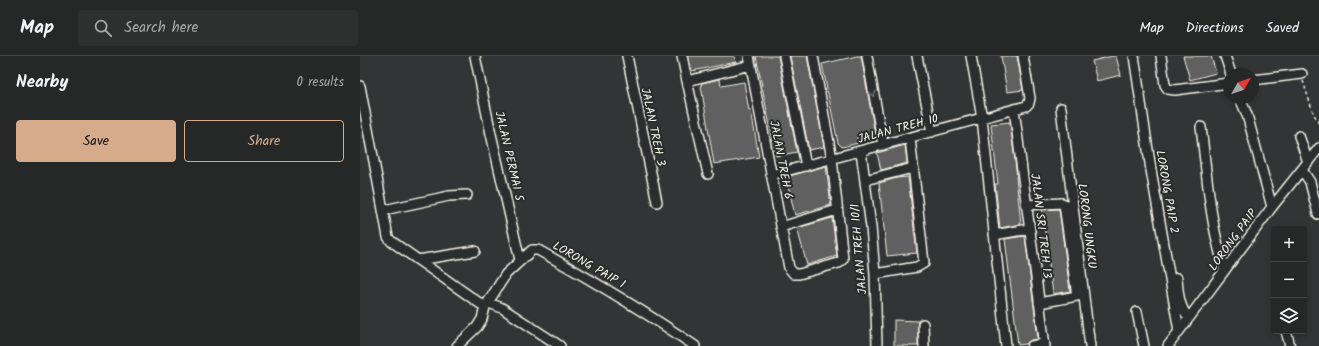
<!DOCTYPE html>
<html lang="en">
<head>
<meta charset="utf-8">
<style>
	body { margin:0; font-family:Kalam,sans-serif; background:#2e3030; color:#f1f3f6 }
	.controls { position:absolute; right:12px; bottom:12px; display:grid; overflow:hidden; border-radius:4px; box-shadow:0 2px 6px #0003 }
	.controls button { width:36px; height:36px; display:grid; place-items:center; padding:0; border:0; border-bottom:1px solid #424445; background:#262828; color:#f1f3f6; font:20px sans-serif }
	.compass { position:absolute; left:863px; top:12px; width:36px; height:36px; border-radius:50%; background:#262828; box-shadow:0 2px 6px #0003; rotate:50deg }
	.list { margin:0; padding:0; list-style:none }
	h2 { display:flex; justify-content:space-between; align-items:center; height:52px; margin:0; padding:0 16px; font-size:17px }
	h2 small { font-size:13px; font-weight:400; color:#a4a6a8 }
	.actions { display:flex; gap:8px; padding:12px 16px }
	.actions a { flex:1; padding:9px 0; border:1px solid #d6ab8b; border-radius:4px; text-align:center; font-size:14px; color:#d6ab8b }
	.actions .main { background:#d6ab8b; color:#111 }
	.icon { flex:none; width:22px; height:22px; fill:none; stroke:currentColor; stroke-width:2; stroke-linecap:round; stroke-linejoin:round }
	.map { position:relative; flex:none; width:959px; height:290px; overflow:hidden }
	header { display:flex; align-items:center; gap:24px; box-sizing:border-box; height:56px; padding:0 20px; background:#262828; border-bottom:1px solid #424445 }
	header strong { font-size:19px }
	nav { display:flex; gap:22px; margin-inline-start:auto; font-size:14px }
	.search { width:280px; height:36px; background:#2e3030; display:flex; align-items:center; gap:10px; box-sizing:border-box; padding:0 14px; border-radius:4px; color:#a4a6a8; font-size:15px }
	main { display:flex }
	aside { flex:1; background:#262828 }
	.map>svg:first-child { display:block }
	.building { fill:#5f605f; stroke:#f4f1e8 }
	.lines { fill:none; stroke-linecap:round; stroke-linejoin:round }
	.minor-casing { stroke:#f4f1e8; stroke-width:12 }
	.path { stroke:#f4f1e8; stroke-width:1.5; stroke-dasharray:3 3; stroke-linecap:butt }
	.minor { stroke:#2a2d2e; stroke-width:9 }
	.oneway { stroke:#71726f }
	.labels { text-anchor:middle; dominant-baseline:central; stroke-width:4; stroke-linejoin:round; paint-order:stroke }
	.street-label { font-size:12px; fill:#f4f1e8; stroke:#2a2d2e }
</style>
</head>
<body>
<header>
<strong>Map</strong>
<div class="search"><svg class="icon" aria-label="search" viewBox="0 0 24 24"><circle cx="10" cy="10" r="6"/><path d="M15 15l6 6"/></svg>Search here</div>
<nav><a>Map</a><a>Directions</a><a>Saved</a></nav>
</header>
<main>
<aside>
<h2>Nearby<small>0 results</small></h2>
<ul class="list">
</ul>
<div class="actions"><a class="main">Save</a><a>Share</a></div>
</aside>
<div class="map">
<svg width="959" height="290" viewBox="0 0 959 290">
	<rect width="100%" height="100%" fill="#323535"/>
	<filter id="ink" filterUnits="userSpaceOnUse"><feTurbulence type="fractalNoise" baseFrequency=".025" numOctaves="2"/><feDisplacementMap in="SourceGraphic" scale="8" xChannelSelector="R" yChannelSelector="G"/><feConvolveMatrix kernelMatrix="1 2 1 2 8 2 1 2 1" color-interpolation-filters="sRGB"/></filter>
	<g filter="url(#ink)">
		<path class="building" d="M 328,0 L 374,0 L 376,6 L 332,15 Z
			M 396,0 L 418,0 L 437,96 L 416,100 Z
			M 430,0 L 447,0 L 464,91 L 449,94 Z
			M 497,0 L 501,0 L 515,78 L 497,81 L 498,87 L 482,91 L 478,87 L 462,8 Z
			M 641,0 L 657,0 L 663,34 L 647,36 Z
			M 753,0 L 756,0 L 761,19 L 737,25 L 732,5 Z
			M 823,0 L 851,0 L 856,17 L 830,24 Z
			M 360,23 L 361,30 L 384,26 L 389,55 L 391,54 L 399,101 L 354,108 L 341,30 L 342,27 Z
			M 650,66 L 657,121 L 656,121 L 661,168 L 640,172 L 635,128 L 638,128 L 631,68 Z
			M 545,89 L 547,107 L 521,114 L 517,97 Z
			M 466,110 L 471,149 L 435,159 L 426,121 Z
			M 548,121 L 557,197 L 527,200 L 519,127 L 537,122 Z
			M 699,153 L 710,235 L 693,238 L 682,154 Z
			M 472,162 L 477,200 L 447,209 L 437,172 Z
			M 665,180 L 678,283 L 671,284 L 666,288 L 658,289 L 645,183 Z
			M 534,264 L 558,265 L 558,290 L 534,290 Z"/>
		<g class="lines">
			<defs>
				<path id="minor" d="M 115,0 L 131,78 L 160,204
					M 267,0 L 297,146
					M 322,0 L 327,25
					M 389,0 L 429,212 L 434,218 L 439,218 L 479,207 L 483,203 L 472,103 L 453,0
					M 424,0 L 446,110
					M 507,0 L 523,89
					M 557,0 L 572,76
					M 611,0 L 622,62 L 646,290
					M 774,0 L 791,114 L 819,275
					M 801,0 L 805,29 L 808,33 L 815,34 L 869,27
					M 865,0 L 871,18
					M 893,24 L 942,18
					M 0,30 L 28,181 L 31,185 L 125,251
					M 880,42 L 887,59 L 912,151
					M 701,52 L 730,290
					M 654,53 L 685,290
					M 841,71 C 847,119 850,169 865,214
					M 939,80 L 948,106
					M 501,95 L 511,171 L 515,218 L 517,290
					M 942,114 L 950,126 L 958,158
					M 348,118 L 327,25 L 391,9
					M 411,119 L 666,50 L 669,47 L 670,42 L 663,0
					M 505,124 L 553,112
					M 666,149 L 702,147 L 704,148 L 717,240
					M 24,154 L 89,140 L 107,139
					M 421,171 L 477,154
					M 634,179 L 669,173
					M 58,204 L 115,195
					M 515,218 L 557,211 L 564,207 L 550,82
					M 817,222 C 818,236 819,252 829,262
					M 129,247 L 142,252 L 200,290
					M 679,247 L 717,240 L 722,238
					M 777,256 L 784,290
					M 563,268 L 564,290
					M 926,275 L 930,290
					M 97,290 L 117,271 L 122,263 L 125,251 L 146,218 L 172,194 L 178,194 C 232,224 284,255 335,290
					M 672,290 L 684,288
					M 808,290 L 912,151 L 959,92"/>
			</defs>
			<use href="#minor" class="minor-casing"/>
			<path class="path" d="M 943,25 L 953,56 L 959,68"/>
			<use href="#minor" class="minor"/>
		</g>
		<defs><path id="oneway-chevron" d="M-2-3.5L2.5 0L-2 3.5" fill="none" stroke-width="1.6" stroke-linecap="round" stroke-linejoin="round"/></defs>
		<use class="oneway" href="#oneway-chevron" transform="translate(513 38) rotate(80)"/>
	</g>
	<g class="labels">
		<g class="street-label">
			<text transform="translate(293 71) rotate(78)">JALAN TREH 3</text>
			<text transform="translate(538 73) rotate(-15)">JALAN TREH 10</text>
			<text transform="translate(149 100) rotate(77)">JALAN PERMAI 5</text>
			<text transform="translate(421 104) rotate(79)">JALAN TREH 6</text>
			<text transform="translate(807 136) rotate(80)">LORONG PAIP 2</text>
			<text transform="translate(681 170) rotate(83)">JALAN SRI TREH 13</text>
			<text transform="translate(727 170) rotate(83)">LORONG UNGKU</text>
			<text transform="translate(873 184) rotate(-54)">LORONG PAIP</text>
			<text transform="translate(499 193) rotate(-95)">JALAN TREH 10/1</text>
			<text transform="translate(229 209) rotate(30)">LORONG PAIP 1</text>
		</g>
	</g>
</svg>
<div class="controls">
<button>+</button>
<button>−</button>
<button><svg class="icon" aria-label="layers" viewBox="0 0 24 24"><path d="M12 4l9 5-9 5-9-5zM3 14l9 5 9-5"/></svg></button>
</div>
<svg class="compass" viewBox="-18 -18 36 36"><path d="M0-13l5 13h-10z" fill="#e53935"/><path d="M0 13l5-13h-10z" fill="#a4a6a8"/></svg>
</div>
</main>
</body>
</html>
